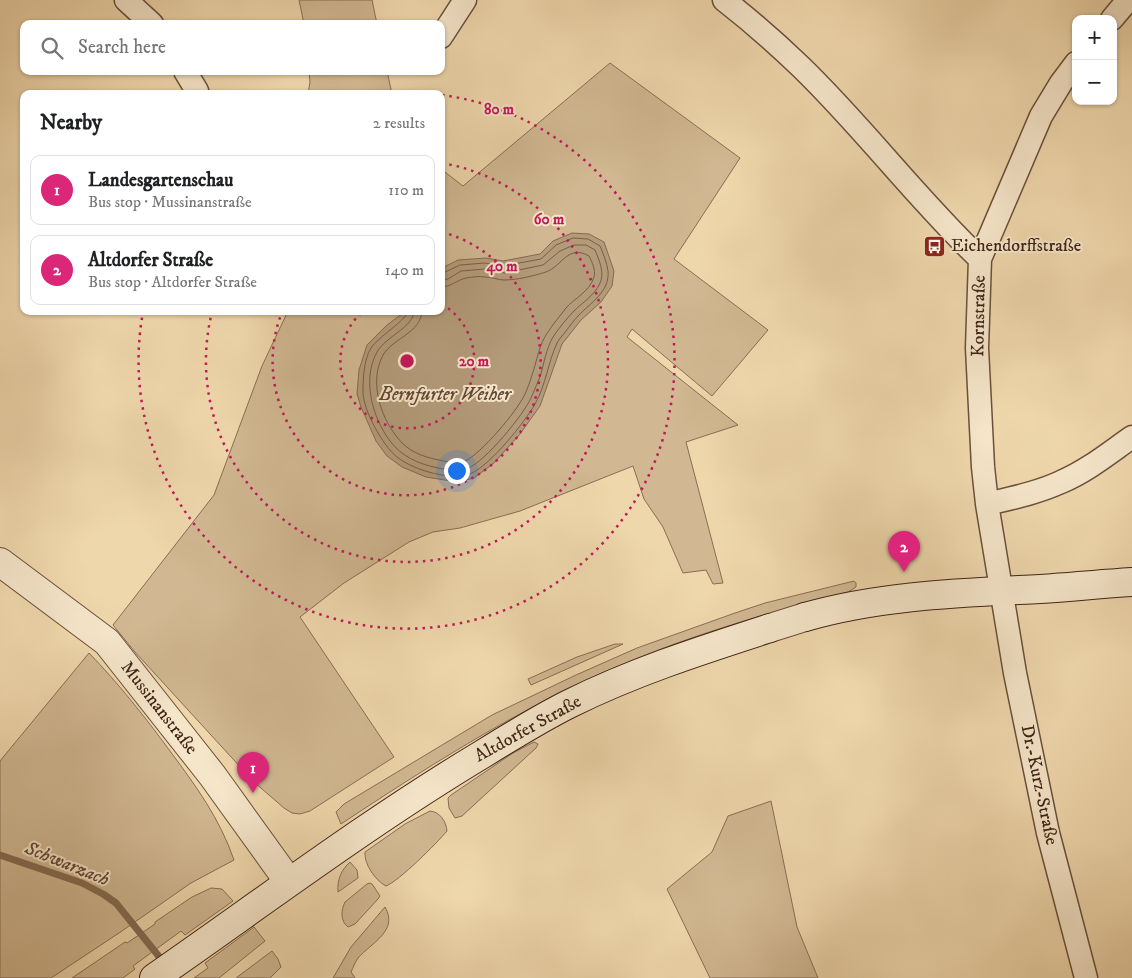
<!DOCTYPE html>
<html lang="en">
<head>
<meta charset="utf-8">
<style>
	body { margin:0; font-family:"IM FELL DW Pica",serif; background:#f2f2f2; color:#202124 }
	.controls { position:absolute; right:15px; top:15px; display:grid; overflow:hidden; border-radius:10px; box-shadow:0 1px 4px #0004 }
	.controls button { width:45px; height:45px; display:grid; place-items:center; padding:0; border:0; border-bottom:1px solid #e0e0e0; background:#fff; color:#202124; font:25px sans-serif }
	.you { position:absolute; left:456px; top:470px; width:18px; height:18px; margin:-12px; border:4px solid #fff; border-radius:50%; background:#1a73e8; box-shadow:0 0 0 8px #1a73e833 }
	.badge { display:grid; place-items:center; width:32px; height:32px; border-radius:50%; background:#db2777; color:#fff; font-size:16px; font-weight:700 }
	.pin { position:absolute; translate:-50% -41px; filter:drop-shadow(0 1px 2px #0008) }
	.pin::after { content:''; position:absolute; top:26px; width:18px; height:15px; background:inherit; clip-path:polygon(0 0,100% 0,50% 100%) }
	.list { margin:0; padding:0; list-style:none }
	h2 { display:flex; justify-content:space-between; align-items:center; height:65px; margin:0; padding:0 20px; font-size:21px }
	h2 small { font-size:16px; font-weight:400; color:#757577 }
	.list li { display:grid; grid-template-columns:32px 1fr auto; gap:15px; align-items:center; box-sizing:border-box; height:70px; margin:0 10px 10px; padding:0 10px; border:1px solid #e0e0e0; border-radius:10px }
	.list b { display:block; font-size:19px; white-space:nowrap }
	.list p { margin:0; font-size:16px; white-space:nowrap; color:#757577 }
	.list em { font-size:16px; font-style:normal; color:#757577 }
	.icon { flex:none; width:28px; height:28px; fill:none; stroke:currentColor; stroke-width:2; stroke-linecap:round; stroke-linejoin:round }
	.map { position:relative; flex:none; width:1132px; height:978px; overflow:hidden }
	.search { position:absolute; background:#fff; box-shadow:0 1px 4px #0004; left:20px; top:20px; width:425px; height:55px; display:flex; align-items:center; gap:12px; box-sizing:border-box; padding:0 18px; border-radius:10px; color:#757577; font-size:19px }
	.panel { position:absolute; background:#fff; box-shadow:0 1px 4px #0004; left:20px; top:90px; width:425px; height:225px; border-radius:10px }
	.map>svg:first-child { display:block }
	.green { fill:#d1b892; stroke:#886e54 }
	.water { fill:#b39a79; stroke:#846a51 }
	.lines { fill:none; stroke-linecap:round; stroke-linejoin:round }
	.shore { stroke:#785e48; stroke-width:1 }
	.stream { stroke:#846a51; stroke-width:7 }
	.minor-casing { stroke:#6a503c; stroke-width:25 }
	.tertiary-casing { stroke:#6a503c; stroke-width:30 }
	.secondary-casing { stroke:#3e2316; stroke-width:30 }
	.minor { stroke:#f5e5c9; stroke-width:22 }
	.tertiary { stroke:#f5e5c9; stroke-width:28 }
	.secondary { stroke:#f5e5c9; stroke-width:28 }
	.ring { fill:none; stroke:#c2185b; stroke-width:2.5; stroke-dasharray:2.5 5 }
	.labels { text-anchor:middle; dominant-baseline:central; stroke-width:4; stroke-linejoin:round; paint-order:stroke }
	.poi-label { font-size:18px; fill:#3e2316; stroke:#f5e5c9; text-anchor:start }
	.street-label { font-size:18px; fill:#3e2316; stroke:#f5e5c9 }
	.water-label { font-size:19px; font-style:italic; fill:#614734; stroke:#f5e5c9 }
	.centre { fill:#c2185b; stroke:#f5e5c9; stroke-width:2.5 }
	.ring-label { font-size:15px; text-anchor:middle; font-weight:bold; fill:#c2185b; stroke:#f5e5c9; stroke-width:4; stroke-linejoin:round; paint-order:stroke }
</style>
</head>
<body>
<div class="map">
<svg width="1132" height="978" viewBox="0 0 1132 978">
	<rect width="100%" height="100%" fill="#efd7ac"/>
	<filter id="stains"><feTurbulence type="fractalNoise" baseFrequency=".004" numOctaves="4"/><feColorMatrix values="0 0 0 0 .2 0 0 0 0 .09 0 0 0 0 .02 0 0 0 .5 -.17"/></filter>
	<radialGradient id="worn" r=".72"><stop offset=".6" stop-color="#630" stop-opacity="0"/><stop offset="1" stop-color="#630" stop-opacity=".3"/></radialGradient>
	<path class="green" d="M 299,0 L 372,0 L 377,24 L 304,24 Z
		M 610,63 L 740,158 L 674,259 L 768,330 L 712,396 L 632,329 L 627,337 L 738,425 L 686,442 L 723,583 L 713,584 L 706,570 L 683,573 L 663,527 L 644,499 L 633,466 L 520,511 L 460,528 L 433,532 L 409,542 L 344,583 L 300,617 L 394,757 L 310,811 L 300,814 L 292,813 L 284,808 L 254,782 L 135,652 L 113,625 L 214,495 L 262,366 L 288,311 L 441,311 L 441,169 L 463,186 Z
		M 309,71 L 387,71 L 392,94 L 308,94 L 310,82 Z
		M 854,581 L 856,583 L 856,587 L 848,592 C 764,614 680,638 600,674 C 509,715 424,769 341,824 L 336,812 L 344,804 L 492,715 L 576,675 L 637,648 L 735,613 L 765,603 Z
		M 615,644 L 623,644 L 531,685 L 528,679 L 577,657 Z
		M 89,653 C 119,684 145,717 170,751 C 196,786 220,819 234,860 L 191,883 L 119,933 L 51,978 L 0,978 L 0,761 Z
		M 534,742 L 538,744 L 536,748 L 462,816 L 455,818 L 449,808 L 448,798 L 451,795 L 513,753 Z
		M 771,801 L 797,927 L 818,978 L 710,978 L 667,889 L 712,852 L 728,816 Z
		M 430,811 C 440,812 446,821 447,831 C 437,843 399,881 386,886 C 375,880 364,864 365,852 L 405,824 Z
		M 350,862 L 357,870 L 358,878 L 338,892 C 337,880 341,870 350,862 Z
		M 370,883 L 372,884 L 380,896 L 378,899 L 355,924 L 348,927 C 340,921 341,910 345,902 L 367,884 Z
		M 211,888 L 222,889 L 233,901 L 185,935 L 181,931 L 133,966 L 135,969 L 123,978 L 72,978 L 125,942 L 127,943 L 155,924 L 155,922 L 192,897 Z
		M 385,907 C 399,931 371,943 358,958 C 355,962 353,968 351,972 L 355,978 L 333,978 L 351,947 Z
		M 254,927 L 265,941 L 219,978 L 194,978 L 208,968 L 205,963 Z
		M 272,951 L 278,959 L 281,967 L 270,978 L 236,978 Z"/>
	<path class="water" d="M 572,233 L 589,234 L 604,242 L 614,271 L 612,286 L 601,302 L 581,320 L 562,344 L 540,406 L 520,434 L 494,463 L 474,478 L 457,482 L 426,477 L 402,467 L 387,456 L 376,441 L 361,407 L 357,394 L 359,370 L 367,345 L 387,325 L 406,311 L 441,311 L 441,271 L 444,267 L 458,260 L 486,258 L 503,261 L 540,254 L 553,241 Z"/>
	<g class="lines">
		<path class="shore" d="M 408,311 C 407,320 378,337 371,348 C 364,359 363,378 363,392 C 363,410 383,446 397,457 C 413,470 453,482 472,473 C 491,464 525,422 535,404 C 546,385 548,362 557,343 C 559,339 563,335 566,331 C 570,326 573,321 578,316 C 590,303 610,292 608,271 C 607,263 603,253 600,246 L 588,239 L 573,238 L 556,245 L 541,259 L 503,266 L 485,263 L 460,265 L 441,274
			M 414,311 C 414,327 385,337 377,352 C 362,379 372,417 390,441 C 402,457 419,464 438,468 C 448,470 458,471 468,468 C 485,462 524,414 531,398 C 534,391 537,384 540,377 C 544,364 546,349 553,337 C 559,328 567,318 574,311 C 583,302 595,295 600,283 C 605,273 599,260 595,250 L 586,245 L 574,245 L 560,251 L 543,265 L 504,273 L 485,269 L 461,271 L 448,279 L 441,280
			M 422,311 C 421,333 393,338 383,355 C 369,381 380,416 397,437 C 407,451 423,457 439,460 C 448,462 457,464 465,461 C 481,454 516,412 524,396 C 527,390 530,382 532,375 C 537,361 539,344 548,332 C 553,324 560,316 566,308 C 575,298 590,291 594,277 C 596,270 592,262 589,256 C 568,244 562,266 546,272 C 533,276 517,280 504,280 C 498,280 492,277 485,277 C 479,276 472,277 466,278 C 457,280 451,287 441,287"/>
		<path class="stream" d="M 0,855 L 82,883 L 103,894 L 116,903 L 165,964"/>
		<defs>
			<path id="minor" d="M 126,0 L 152,24
				M 724,0 C 751,21 776,43 801,67 C 864,128 916,198 980,259
				M 1112,19 L 1128,0
				M 441,37 L 465,0
				M 1076,63 L 1061,83 L 1041,116 L 980,259 L 977,348 L 983,467 L 987,504 L 1015,673 L 1048,833 L 1086,978
				M 185,71 L 197,91
				M 987,504 C 1012,498 1037,493 1061,482 C 1087,471 1109,453 1132,437"/>
			<path id="tertiary" d="M 0,562 L 107,642 L 212,775 L 289,882
				M 770,628 L 805,617"/>
			<path id="secondary" d="M 805,617 C 882,595 961,593 1040,589 C 1071,587 1101,584 1132,582
				M 154,978 C 262,903 368,823 481,755 C 510,737 539,719 569,704 C 633,672 702,650 770,628"/>
		</defs>
		<use href="#minor" class="minor-casing"/>
		<use href="#tertiary" class="tertiary-casing"/>
		<use href="#secondary" class="secondary-casing"/>
		<use href="#minor" class="minor"/>
		<use href="#tertiary" class="tertiary"/>
		<use href="#secondary" class="secondary"/>
	</g>
	<g class="ring">
		<path d="M442 304A67 67 0 1 1 362 312"/>
		<path d="M442 232A134 134 0 1 1 282 312"/>
		<path d="M442 163A201 201 0 1 1 212 312"/>
		<path d="M388 94A268 268 0 0 1 426 94M442 95A268 268 0 1 1 143 312"/>
	</g>
	<defs>
		<symbol id="bus-square" viewBox="-11 -11 22 22"><rect x="-9" y="-9" width="18" height="18" rx="4" fill="#8f2418" stroke="#f5e5c9"/><path d="M-5-6H5V4H4V6H2V4H-2V6H-4V4H-5ZM-3.5-4V0h7V-4ZM-3.5 1.2v1.5H-2V1.2ZM2 1.2v1.5H3.5V1.2Z" fill="#fff"/></symbol>
	</defs>
	<g fill-rule="evenodd">
		<use href="#bus-square" x="922" y="234" width="25" height="25"/>
	</g>
	<g class="labels">
		<g class="poi-label">
			<text x="951" y="246">Eichendorffstraße</text>
		</g>
		<g class="street-label">
			<text transform="translate(979 316) rotate(-89)">Kornstraße</text>
			<text transform="translate(159 708) rotate(52)">Mussinanstraße</text>
			<text transform="translate(528 729) rotate(-29)">Altdorfer Straße</text>
			<text transform="translate(1039 785) rotate(78)">Dr.-Kurz-Straße</text>
		</g>
		<g class="water-label">
			<text x="445" y="394">Bernfurter Weiher</text>
			<text transform="translate(67 864) rotate(22)">Schwarzach</text>
		</g>
	</g>
	<circle cx="407" cy="361" r="8" class="centre"/>
	<g class="ring-label">
		<text x="499" y="114">80 m</text>
		<text x="549" y="224">60 m</text>
		<text x="502" y="271">40 m</text>
		<text x="474" y="366">20 m</text>
	</g>
	<rect width="100%" height="100%" filter="url(#stains)"/>
	<rect width="100%" height="100%" fill="url(#worn)"/>
</svg>
<div class="controls">
<button>+</button>
<button>−</button>
</div>
<div class="you"></div>
<div class="pin badge" style="left:253px;top:793px">1</div>
<div class="pin badge" style="left:904px;top:572px">2</div>
<div class="search"><svg class="icon" aria-label="search" viewBox="0 0 24 24"><circle cx="10" cy="10" r="6"/><path d="M15 15l6 6"/></svg>Search here</div>
<section class="panel">
<h2>Nearby<small>2 results</small></h2>
<ul class="list">
<li><span class="badge">1</span><div><b>Landesgartenschau</b><p>Bus stop · Mussinanstraße</p></div><em>110 m</em></li>
<li><span class="badge">2</span><div><b>Altdorfer Straße</b><p>Bus stop · Altdorfer Straße</p></div><em>140 m</em></li>
</ul>
</section>
</div>
</body>
</html>
